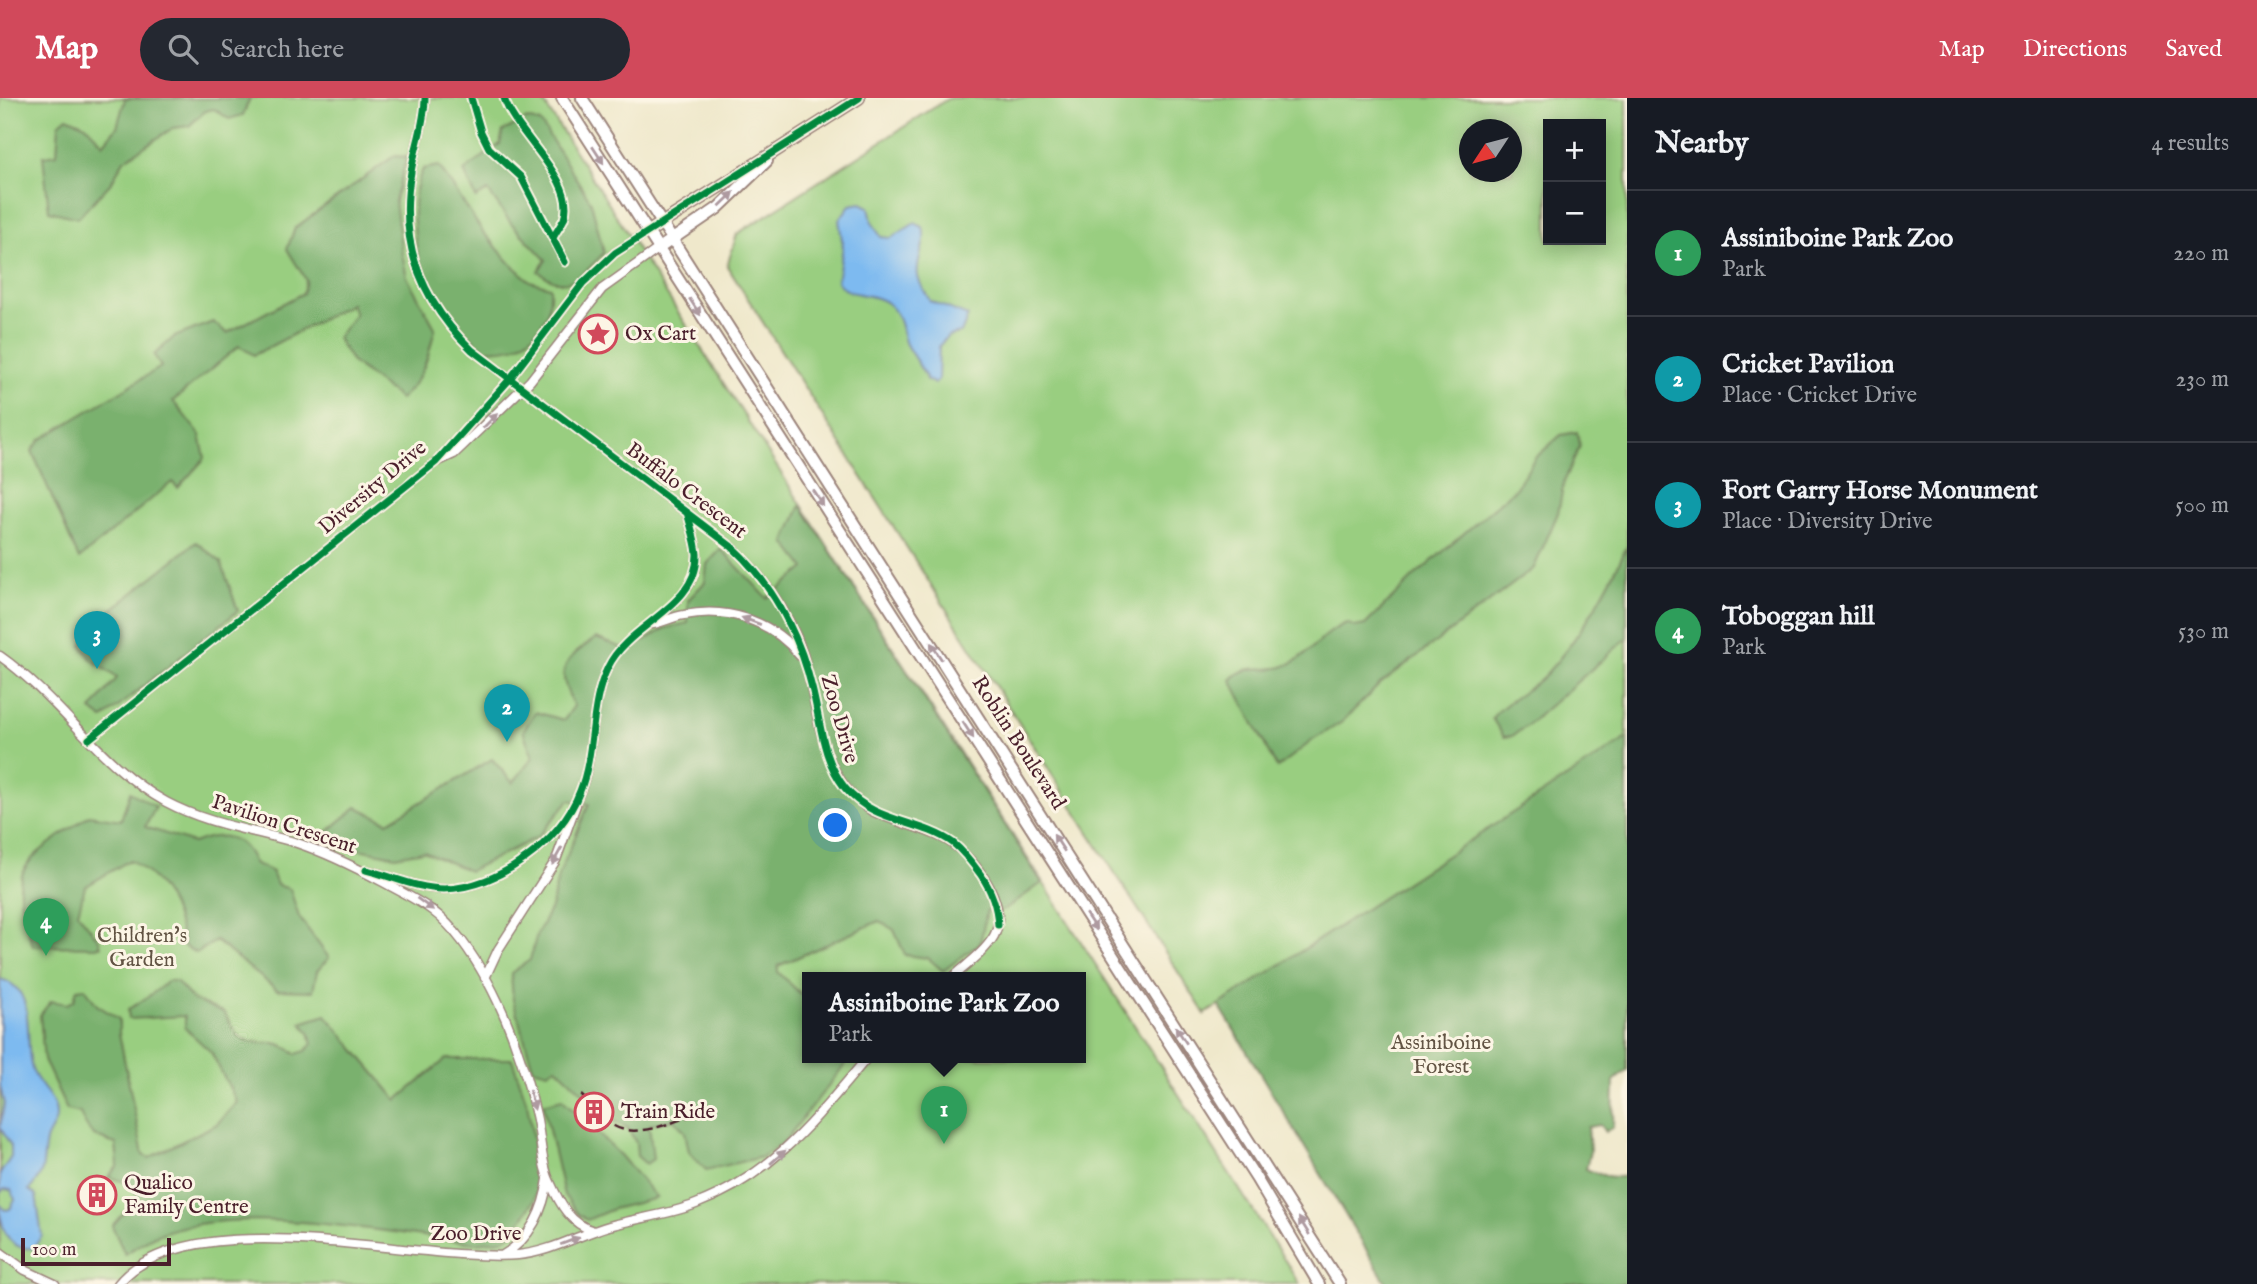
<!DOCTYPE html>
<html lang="en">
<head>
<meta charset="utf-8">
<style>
	body { margin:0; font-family:"IM FELL English",serif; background:#242831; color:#f1f3f6 }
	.controls { position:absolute; right:21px; top:21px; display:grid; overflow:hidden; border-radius:0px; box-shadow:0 4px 18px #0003 }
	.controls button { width:63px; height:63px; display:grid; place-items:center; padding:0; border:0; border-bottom:2px solid #363941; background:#171b24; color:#f1f3f6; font:35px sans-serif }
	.compass { position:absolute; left:1459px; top:21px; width:63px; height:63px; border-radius:50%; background:#171b24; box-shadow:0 4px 18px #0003; rotate:234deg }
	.scale { position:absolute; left:21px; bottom:18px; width:150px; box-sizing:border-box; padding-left:7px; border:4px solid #4a1f2b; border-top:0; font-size:19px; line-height:24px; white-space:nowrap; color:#4a1f2b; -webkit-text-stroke:5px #fcf5e5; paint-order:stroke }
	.you { position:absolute; left:836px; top:728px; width:24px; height:24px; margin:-18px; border:5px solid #fff; border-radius:50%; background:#1a73e8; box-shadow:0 0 0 10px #1a73e833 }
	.badge { display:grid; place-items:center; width:46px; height:46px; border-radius:50%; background:#d1495b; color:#fff; font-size:23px; font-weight:700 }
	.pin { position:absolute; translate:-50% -58px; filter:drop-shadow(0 2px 4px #0008) }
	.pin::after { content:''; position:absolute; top:37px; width:24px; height:21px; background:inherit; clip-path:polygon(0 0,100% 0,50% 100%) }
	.popup { position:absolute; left:802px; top:874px; width:284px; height:91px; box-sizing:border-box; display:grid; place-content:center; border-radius:0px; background:#171b24; filter:drop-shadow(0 2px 5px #0005); font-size:23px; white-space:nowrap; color:#9ea1a6 }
	.popup b { font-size:26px; color:#f1f3f6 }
	.popup::after { content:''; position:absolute; left:50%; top:100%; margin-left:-14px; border:14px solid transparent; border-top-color:#171b24 }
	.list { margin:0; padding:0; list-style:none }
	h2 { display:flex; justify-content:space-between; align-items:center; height:91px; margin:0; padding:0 28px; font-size:30px }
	h2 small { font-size:23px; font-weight:400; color:#9ea1a6 }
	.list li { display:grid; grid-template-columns:46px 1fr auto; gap:21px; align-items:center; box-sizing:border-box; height:126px; padding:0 28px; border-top:2px solid #363941 }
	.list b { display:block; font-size:26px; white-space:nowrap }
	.list p { margin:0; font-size:23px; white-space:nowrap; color:#9ea1a6 }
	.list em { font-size:23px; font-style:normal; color:#9ea1a6 }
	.icon { flex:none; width:38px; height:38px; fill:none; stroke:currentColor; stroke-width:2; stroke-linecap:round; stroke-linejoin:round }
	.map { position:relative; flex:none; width:1627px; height:1186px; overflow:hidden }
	header { display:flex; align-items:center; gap:42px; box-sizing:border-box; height:98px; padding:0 35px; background:#d1495b; color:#fff }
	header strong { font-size:33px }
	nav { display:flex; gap:38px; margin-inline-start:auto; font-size:24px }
	.search { width:490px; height:63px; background:#242831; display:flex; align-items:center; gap:18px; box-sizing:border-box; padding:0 24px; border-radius:38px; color:#9ea1a6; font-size:26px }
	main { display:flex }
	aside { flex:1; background:#171b24 }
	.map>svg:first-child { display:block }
	.green { fill:#99ce80; stroke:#727656; stroke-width:2; fill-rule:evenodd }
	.forest { fill:#7ab16e; stroke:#62684c; stroke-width:2 }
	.water { fill:#7dbaf0; stroke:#646c8e; stroke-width:2 }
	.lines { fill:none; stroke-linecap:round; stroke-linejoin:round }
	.street-casing { stroke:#9c847b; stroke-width:11 }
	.secondary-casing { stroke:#9c847b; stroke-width:14 }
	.street { stroke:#fff; stroke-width:8 }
	.secondary { stroke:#fff; stroke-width:10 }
	.rail { stroke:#4a1f2b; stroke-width:2.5; stroke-dasharray:10 5; stroke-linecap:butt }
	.cycleway-casing { stroke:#fcf5e5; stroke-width:11 }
	.cycleway { stroke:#00873e; stroke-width:7 }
	.oneway { fill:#ae9aa0 }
	.labels { text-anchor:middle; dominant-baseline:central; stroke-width:6; stroke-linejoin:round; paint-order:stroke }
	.poi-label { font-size:21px; fill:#4a1f2b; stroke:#fcf5e5; text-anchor:start }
	.street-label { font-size:21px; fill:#4a1f2b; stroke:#fcf5e5 }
	.park-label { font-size:21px; fill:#625444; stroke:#fcf5e5 }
</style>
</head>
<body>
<header>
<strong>Map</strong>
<div class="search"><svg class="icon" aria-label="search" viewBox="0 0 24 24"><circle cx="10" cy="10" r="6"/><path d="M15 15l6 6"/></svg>Search here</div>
<nav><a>Map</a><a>Directions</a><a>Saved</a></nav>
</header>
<main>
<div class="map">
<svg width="1627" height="1186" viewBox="0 0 1627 1186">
	<rect width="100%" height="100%" fill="#fcf5e5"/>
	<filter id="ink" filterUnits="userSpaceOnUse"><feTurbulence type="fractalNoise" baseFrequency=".0143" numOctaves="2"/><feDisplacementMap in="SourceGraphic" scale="14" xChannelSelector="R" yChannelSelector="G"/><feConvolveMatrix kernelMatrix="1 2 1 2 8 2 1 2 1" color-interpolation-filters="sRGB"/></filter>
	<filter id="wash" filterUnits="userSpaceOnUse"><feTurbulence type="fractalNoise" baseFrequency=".00686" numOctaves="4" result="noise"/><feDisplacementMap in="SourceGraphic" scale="28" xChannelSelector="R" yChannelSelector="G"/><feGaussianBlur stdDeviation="1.57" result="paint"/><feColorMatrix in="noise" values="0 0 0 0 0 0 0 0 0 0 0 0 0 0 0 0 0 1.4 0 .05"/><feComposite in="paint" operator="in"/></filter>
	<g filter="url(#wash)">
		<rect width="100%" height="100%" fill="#efe8cb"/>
		<path class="green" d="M 0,0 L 541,0 L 1300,1186 L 0,1186 ZM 808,880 L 1080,880 L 1080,960 L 808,960 Z
			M 949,0 L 1627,0 L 1627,642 L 1205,916 L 727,168 L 737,136 ZM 1548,26 L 1601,26 L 1601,142 L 1548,142 ZM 1470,32 L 1512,32 L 1512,74 L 1470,74 Z"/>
		<path class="forest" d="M 250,0 L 243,17 L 229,21 L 214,11 L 205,13 L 189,28 L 173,30 L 124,62 L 111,85 L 78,120 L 49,113 L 43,58 L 57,56 L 59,26 L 67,19 L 86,27 L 103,46 L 117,29 L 125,1 Z
			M 527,21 L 541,25 L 591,104 L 604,155 C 581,178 569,198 538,173 L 546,162 L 511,125 L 488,93 L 476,100 L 464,73 L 500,46 L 503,33 Z
			M 394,58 L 407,59 L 395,103 L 402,156 L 407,179 L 435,230 C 429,258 423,282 400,301 L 352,264 L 337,240 L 355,216 L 351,206 L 254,257 L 239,248 L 173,303 L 200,337 L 205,360 L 178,390 L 172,384 L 79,461 L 32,353 L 40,342 L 161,269 L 154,257 L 174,239 L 213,224 L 227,235 L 303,195 L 306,182 L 287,151 L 295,130 Z
			M 439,68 L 483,134 L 513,168 L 530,183 L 550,189 C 552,214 542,235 518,247 C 510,252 495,251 485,252 C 468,237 449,221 436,202 C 414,170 406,105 423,71 Z
			M 1577,334 L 1580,348 L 1564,384 L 1558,415 L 1534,470 L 1380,586 L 1342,624 L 1313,642 L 1277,670 L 1231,582 C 1247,564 1264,574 1282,569 C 1307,562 1322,534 1347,525 L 1355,529 L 1365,527 L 1416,477 L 1515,391 L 1535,360 L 1561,337 Z
			M 801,407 L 1042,785 L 1004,812 L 987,813 L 980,845 L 943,873 L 928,860 L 905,857 L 894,832 L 879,823 L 778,868 L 778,874 L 807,902 L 808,960 L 850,960 L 783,1045 L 762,1059 L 706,1072 L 689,1054 L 685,1034 L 674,1021 L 649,1027 L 653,1061 L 646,1066 L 637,1058 L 636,1045 L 628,1030 L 613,1023 L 556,969 L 548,974 L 533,970 L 513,902 L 511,875 L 530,862 L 537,836 L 551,810 L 558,779 L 589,706 L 569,702 L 538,739 L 469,773 L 424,753 L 395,758 L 316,743 L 357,709 L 388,724 L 492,661 L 513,685 L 533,659 L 523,633 L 535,614 L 564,622 L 574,608 C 555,570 563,563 596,540 L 628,552 L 666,530 L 688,525 L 688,502 L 705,484 L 707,466 L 721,451 L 767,500 L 805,470 L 785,444 Z
			M 196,444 L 221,464 L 238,513 L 103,621 L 91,612 L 117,580 L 91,561 L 82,548 L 89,530 Z
			M 1627,448 L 1627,540 L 1527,628 L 1512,638 L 1504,639 L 1492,620 C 1506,602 1530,593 1546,576 C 1581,538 1606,494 1627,448 Z
			M 1627,640 L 1627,972 L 1614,983 L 1613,1029 L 1605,1034 L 1600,1027 L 1588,1029 L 1590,1053 L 1586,1071 C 1599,1077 1613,1081 1627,1078 L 1627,1186 L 1387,1186 L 1219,907 Z
			M 130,694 L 156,709 L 145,729 L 193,745 C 220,733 242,736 254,765 L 272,774 L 277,787 L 290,791 L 299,819 L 329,860 L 317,873 L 313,893 L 277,892 L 216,843 L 196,855 L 184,848 C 176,810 164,782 130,762 L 85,789 L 78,815 L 99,842 L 101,849 L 33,848 C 3,764 25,765 89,717 L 121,722 Z
			M 167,883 L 176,883 L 193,902 L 223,914 C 231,923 235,940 248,943 C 270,949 271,937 296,956 L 306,953 L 312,946 L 309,934 L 301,925 L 326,917 L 397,1002 L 446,961 L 512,961 L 527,1005 L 540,1081 L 534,1102 L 514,1134 L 502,1142 L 475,1145 C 391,1135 233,1104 157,1137 C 146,1141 135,1150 125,1156 L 112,1128 L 138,1098 L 129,1085 L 108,1079 L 118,1068 L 116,1046 C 95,1040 88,1036 80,1015 L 67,1012 L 44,962 L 40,917 L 51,903 L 67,906 L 74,902 L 77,891 L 85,890 L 97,907 L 119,921 L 119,935 L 143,1057 L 149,1060 L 217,1026 L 237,1004 L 211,954 L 185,930 L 185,918 L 129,921 L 128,911 C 135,908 163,889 167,883 Z
			M 562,1001 L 620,1057 L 657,1100 L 613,1111 L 587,1122 L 579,1117 L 564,1097 L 543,1006 Z"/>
		<path class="water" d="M 861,105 L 869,109 L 872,124 L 881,139 L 891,140 L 915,125 L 923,129 C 928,147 915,160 918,178 C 919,186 926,195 930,203 L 968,218 L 961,235 L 948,238 L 939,248 L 938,282 L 935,286 L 927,282 C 923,271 906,249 905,244 C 901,230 900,215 887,205 C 872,193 848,201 837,183 L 843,149 L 839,122 L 850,107 Z
			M 0,881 C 39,890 23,944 32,971 C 37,988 57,999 56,1018 C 56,1028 48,1034 46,1043 C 41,1067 48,1071 29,1092 L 36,1097 L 42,1138 L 33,1150 C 7,1153 0,1128 0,1106 L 5,1112 L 10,1111 L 15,1102 L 11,1092 L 4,1091 L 0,1095 L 0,1076 L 11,1059 L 11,1048 L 0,1029 L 4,1006 L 0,988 Z"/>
	</g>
	<g filter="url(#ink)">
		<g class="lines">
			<defs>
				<path id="street" d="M 425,0 C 425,25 415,49 411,74 C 398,144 421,203 472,252 L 732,449 C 762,477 790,515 803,556 C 820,611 817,679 872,713 C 895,724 921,729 943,740 C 971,754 1011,805 994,838 C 984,855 966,867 952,880
					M 439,363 L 454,356 L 530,283 L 602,191 L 658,151
					M 647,527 C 660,526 671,519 684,517 C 728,508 772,523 800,558
					M 0,558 C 61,601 100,668 166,704 C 207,726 253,732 297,745 C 327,755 355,769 383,784 C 419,804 436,809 462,843 C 500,894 522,957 536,1017 C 541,1038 541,1066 550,1084 C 560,1106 570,1126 594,1133
					M 89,641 L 436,364 L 509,282 L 583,185 L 615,155 L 648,134
					M 370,773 C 394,779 419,791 443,791 C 498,790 560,745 580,694 C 596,654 589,607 608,569 C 629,525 698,511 697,456 C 696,442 690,427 687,414
					M 485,880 L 498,852 L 556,762 L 576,707
					M 0,1154 L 25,1172 L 55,1186
					M 503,1157 C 531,1141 544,1111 548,1081
					M 118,1186 C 189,1100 415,1165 518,1157 C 551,1154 578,1137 609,1128 C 637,1120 668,1117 696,1106 C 774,1076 814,1022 867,960"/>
				<path id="secondary" d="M 562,0 L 1256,1080 L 1319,1186
					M 582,0 L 1340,1186
					M 648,134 L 859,0
					M 658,151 L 718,110 L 767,63"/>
			</defs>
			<use href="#street" class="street-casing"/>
			<use href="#secondary" class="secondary-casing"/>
			<use href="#street" class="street"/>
			<use href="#secondary" class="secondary"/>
			<path class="rail" d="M 581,997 C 591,1006 601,1021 614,1028 C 635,1040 669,1026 690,1018"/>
			<defs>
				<path id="cycleway" d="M 425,0 C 425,25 415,49 411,74 C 398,144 421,203 472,252 L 732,449 C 773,487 799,536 812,590 C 821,625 822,661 845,690 C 874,725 918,721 953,745 C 964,754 973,766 981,777 C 992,793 997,808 998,827
					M 471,0 L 481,34 L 489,50 L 521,79 L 565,164
					M 504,0 C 515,37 578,82 564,121 C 561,127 556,134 553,140
					M 89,641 L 436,364 L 509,282 L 583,185 L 615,155 L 859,0
					M 366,772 C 391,778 418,791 444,791 C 498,790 561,744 580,693 C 596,653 589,607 608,569 C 629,525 698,510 697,456 C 696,442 690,427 687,414"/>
			</defs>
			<use href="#cycleway" class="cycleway-casing"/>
			<use href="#cycleway" class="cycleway"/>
		</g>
		<defs><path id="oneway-solid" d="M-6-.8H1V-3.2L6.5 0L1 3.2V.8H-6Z" transform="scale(1.75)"/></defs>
		<g class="oneway">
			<use href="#oneway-solid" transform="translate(598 57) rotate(57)"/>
			<use href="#oneway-solid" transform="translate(727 101) rotate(-44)"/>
			<use href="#oneway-solid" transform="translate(695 209) rotate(57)"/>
			<use href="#oneway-solid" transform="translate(490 323) rotate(-45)"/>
			<use href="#oneway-solid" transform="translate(818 400) rotate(57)"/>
			<use href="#oneway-solid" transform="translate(751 523) rotate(-160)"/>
			<use href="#oneway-solid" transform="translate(936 553) rotate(-123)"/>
			<use href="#oneway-solid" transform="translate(968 632) rotate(57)"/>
			<use href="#oneway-solid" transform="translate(1059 745) rotate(-123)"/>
			<use href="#oneway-solid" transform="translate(557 758) rotate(119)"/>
			<use href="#oneway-solid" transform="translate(425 806) rotate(36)"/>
			<use href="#oneway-solid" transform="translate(1091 824) rotate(57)"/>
			<use href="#oneway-solid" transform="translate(1181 937) rotate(-123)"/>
			<use href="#oneway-solid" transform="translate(532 1002) rotate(75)"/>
			<use href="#oneway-solid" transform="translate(778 1059) rotate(-41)"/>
			<use href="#oneway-solid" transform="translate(1304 1128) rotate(-122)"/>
			<use href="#oneway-solid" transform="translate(570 1143) rotate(-21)"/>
		</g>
	</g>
	<defs>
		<symbol id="sight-ring" viewBox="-11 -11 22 22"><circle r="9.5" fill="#fcf5e5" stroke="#d1495b" stroke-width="1.5"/><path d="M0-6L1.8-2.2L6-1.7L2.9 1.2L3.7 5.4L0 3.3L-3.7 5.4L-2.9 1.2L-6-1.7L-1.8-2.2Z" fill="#d1495b"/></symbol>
		<symbol id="building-ring" viewBox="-11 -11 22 22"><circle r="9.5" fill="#fcf5e5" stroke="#d1495b" stroke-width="1.5"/><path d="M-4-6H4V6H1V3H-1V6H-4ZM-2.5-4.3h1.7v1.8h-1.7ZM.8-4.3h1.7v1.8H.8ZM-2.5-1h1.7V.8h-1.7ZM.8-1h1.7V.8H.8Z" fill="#d1495b"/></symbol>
	</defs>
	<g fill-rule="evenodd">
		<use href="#sight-ring" x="576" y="214" width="44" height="44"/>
		<use href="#building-ring" x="572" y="992" width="44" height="44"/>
		<use href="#building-ring" x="75" y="1075" width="44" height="44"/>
	</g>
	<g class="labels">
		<g class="poi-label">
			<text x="625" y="236">Ox Cart</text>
			<text x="621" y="1014">Train Ride</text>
			<text x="124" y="1085">Qualico<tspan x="124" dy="24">Family Centre</tspan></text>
		</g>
		<g class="street-label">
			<text transform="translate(373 390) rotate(-40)">Diversity Drive</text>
			<text transform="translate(686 393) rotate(37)">Buffalo Crescent</text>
			<text transform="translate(839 621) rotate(74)">Zoo Drive</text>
			<text transform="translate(1018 645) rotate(57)">Roblin Boulevard</text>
			<text transform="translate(284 727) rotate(18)">Pavilion Crescent</text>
			<text x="476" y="1136">Zoo Drive</text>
		</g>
		<g class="park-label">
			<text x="142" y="838">Children's<tspan x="142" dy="24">Garden</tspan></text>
			<text x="1441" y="945">Assiniboine<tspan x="1441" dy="24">Forest</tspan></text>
		</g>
	</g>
</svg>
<div class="controls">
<button>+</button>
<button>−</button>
</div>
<svg class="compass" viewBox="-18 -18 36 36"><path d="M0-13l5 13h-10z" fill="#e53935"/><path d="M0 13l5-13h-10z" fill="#9ea1a6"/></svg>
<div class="scale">100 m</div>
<div class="you"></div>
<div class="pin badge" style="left:944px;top:1046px;background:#2e9e5b">1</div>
<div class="popup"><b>Assiniboine Park Zoo</b>Park</div>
<div class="pin badge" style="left:507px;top:644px;background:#0f9aa8">2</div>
<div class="pin badge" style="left:97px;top:571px;background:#0f9aa8">3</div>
<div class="pin badge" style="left:46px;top:858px;background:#2e9e5b">4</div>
</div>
<aside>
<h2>Nearby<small>4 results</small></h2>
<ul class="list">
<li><span class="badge" style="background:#2e9e5b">1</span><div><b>Assiniboine Park Zoo</b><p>Park</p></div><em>220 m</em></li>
<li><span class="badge" style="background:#0f9aa8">2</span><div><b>Cricket Pavilion</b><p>Place · Cricket Drive</p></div><em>230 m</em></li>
<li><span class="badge" style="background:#0f9aa8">3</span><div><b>Fort Garry Horse Monument</b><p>Place · Diversity Drive</p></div><em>500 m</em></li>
<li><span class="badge" style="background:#2e9e5b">4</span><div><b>Toboggan hill</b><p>Park</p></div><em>530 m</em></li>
</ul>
</aside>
</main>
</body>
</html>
